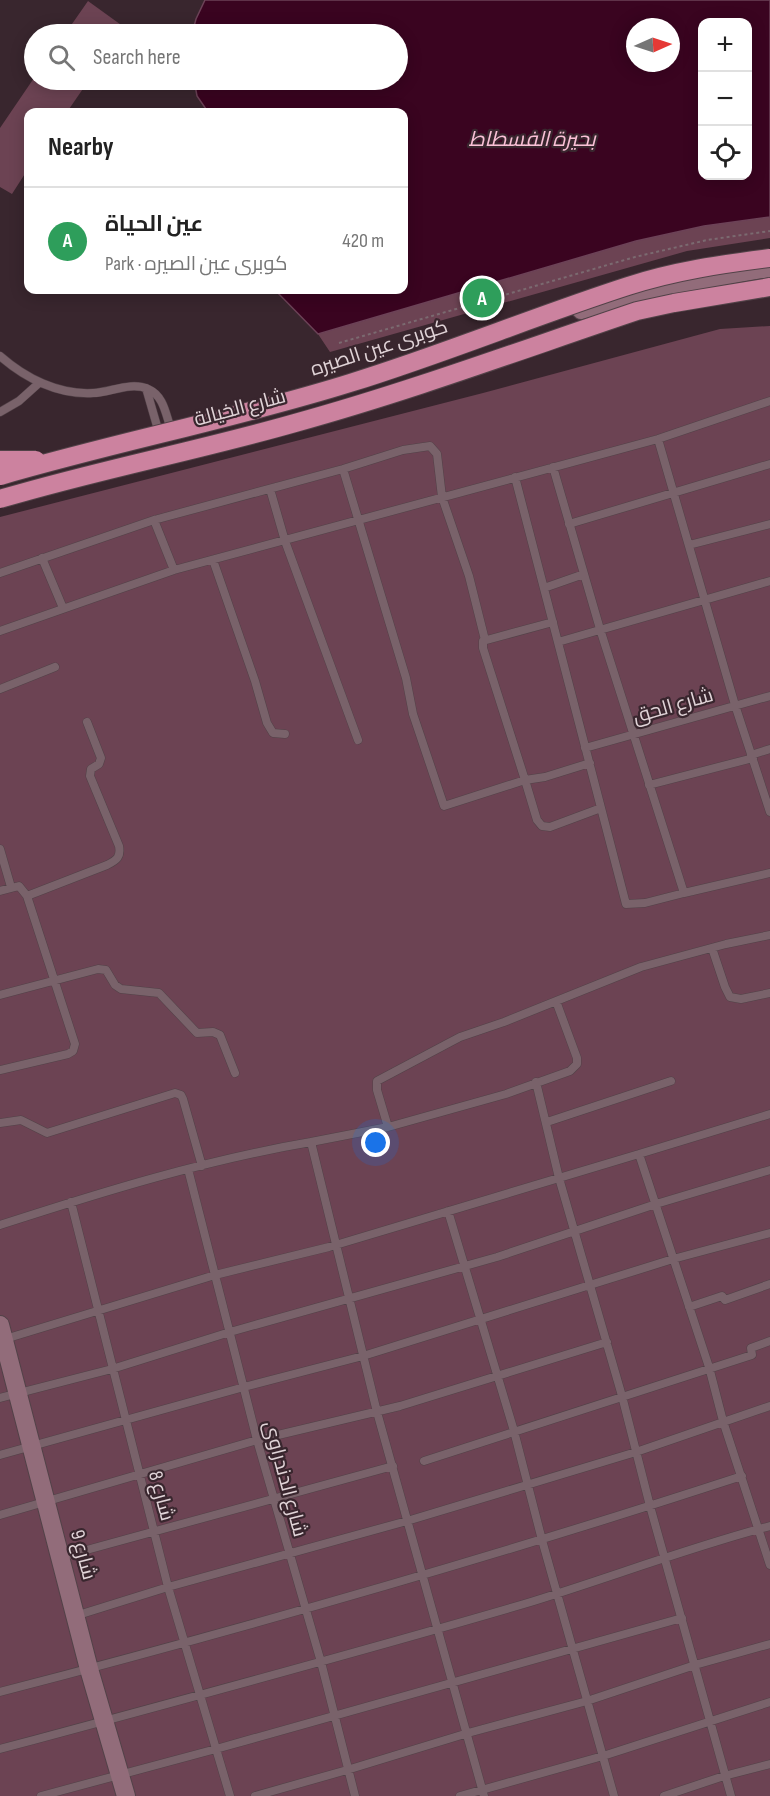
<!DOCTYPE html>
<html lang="en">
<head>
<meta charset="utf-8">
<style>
	body { margin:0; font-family:"Sofia Sans Condensed",Cairo,sans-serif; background:#f2f2f2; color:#222 }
	.controls { position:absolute; right:18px; top:18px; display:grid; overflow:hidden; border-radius:12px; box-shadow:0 3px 15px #0003 }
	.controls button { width:54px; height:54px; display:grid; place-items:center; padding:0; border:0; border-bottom:2px solid #e0e0e0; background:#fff; color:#222; font:30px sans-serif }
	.compass { position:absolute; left:626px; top:18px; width:54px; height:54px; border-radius:50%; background:#fff; box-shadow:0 3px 15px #0003; rotate:87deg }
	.you { position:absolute; left:376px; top:1143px; width:21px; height:21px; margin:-15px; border:4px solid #fff; border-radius:50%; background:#1a73e8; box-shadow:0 0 0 9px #1a73e833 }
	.badge { display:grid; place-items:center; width:39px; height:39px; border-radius:50%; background:#337349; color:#fff; font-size:20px; font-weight:700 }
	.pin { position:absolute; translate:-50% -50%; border:3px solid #fff; box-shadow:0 2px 6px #0006 }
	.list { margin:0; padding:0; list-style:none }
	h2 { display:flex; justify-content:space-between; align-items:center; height:78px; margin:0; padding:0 24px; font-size:26px }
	h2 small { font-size:20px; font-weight:400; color:#767676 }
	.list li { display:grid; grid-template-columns:39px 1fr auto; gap:18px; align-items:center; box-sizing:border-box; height:108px; padding:0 24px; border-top:2px solid #e0e0e0 }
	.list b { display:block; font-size:22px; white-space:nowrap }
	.list p { margin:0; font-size:20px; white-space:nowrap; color:#767676 }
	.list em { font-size:20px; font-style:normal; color:#767676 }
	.icon { flex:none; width:33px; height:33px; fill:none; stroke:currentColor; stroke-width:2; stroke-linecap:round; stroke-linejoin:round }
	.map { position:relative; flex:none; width:770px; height:1796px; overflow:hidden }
	.search { position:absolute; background:#fff; box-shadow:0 3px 15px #0003; left:24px; top:24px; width:384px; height:66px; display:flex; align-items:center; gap:15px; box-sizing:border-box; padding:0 21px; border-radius:33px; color:#767676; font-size:22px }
	.panel { position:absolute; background:#fff; box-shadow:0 3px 15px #0003; left:24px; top:108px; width:384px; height:186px; border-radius:12px }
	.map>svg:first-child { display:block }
	.green { fill:#6c4353 }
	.water { fill:#3a0420; stroke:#6c4257; stroke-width:1.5; fill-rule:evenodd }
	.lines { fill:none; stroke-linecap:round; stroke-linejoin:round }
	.lane-casing { stroke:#524248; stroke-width:9 }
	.secondary-casing { stroke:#524248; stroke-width:20 }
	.path { stroke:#7b6a70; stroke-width:2; stroke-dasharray:3 3; stroke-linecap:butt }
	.lane { stroke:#79626a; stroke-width:8 }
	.secondary { stroke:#926c7a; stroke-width:18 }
	.highway-bridge-casing { stroke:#524248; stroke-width:20; stroke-linecap:butt }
	.highway-bridge { stroke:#cc829f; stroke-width:18 }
	.labels { text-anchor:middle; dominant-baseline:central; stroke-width:4.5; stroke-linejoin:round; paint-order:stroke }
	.street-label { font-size:20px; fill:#e1d4d8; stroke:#39262e }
	.water-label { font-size:21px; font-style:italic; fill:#fac0d6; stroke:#39262e }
</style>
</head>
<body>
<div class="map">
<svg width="770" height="1796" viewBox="0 0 770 1796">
	<rect width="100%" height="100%" fill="#39262e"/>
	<path class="green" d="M 88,1 L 124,27 L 119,34 L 65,34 Z
		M 34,78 L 89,80 L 67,112 L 28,112 L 28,169 L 12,194 L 0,187 L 0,128 Z
		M 770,217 L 770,238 L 687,251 L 330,352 L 318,334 L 636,241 L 704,226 Z
		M 770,326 L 770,1796 L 0,1796 L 0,517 L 483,393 L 720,329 Z"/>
	<path class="water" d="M 205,0 L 770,0 L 770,217 L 704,226 L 636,241 L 318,334 L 275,290 L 404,290 L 404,112 L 208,112 L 197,96 L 194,80 L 398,80 L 398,34 L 192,34 L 196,19 ZM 702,22 L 748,22 L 748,176 L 702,176 ZM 635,27 L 671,27 L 671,63 L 635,63 Z"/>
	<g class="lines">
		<defs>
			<path id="lane" d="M 0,356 C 25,378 58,395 93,393 C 110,393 130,381 148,389 C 162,395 165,410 169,423
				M 146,388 L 157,426
				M 0,412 L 19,401 L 39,383
				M 658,439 L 735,705 L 770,812
				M 553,467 L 600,629 L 684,893 L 770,873
				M 343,469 L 406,678 L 413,714 L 444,806 L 525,780 L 537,820 L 542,826 L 550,827 L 601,808
				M 515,477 L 626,904 L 645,903 L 684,893
				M 270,489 L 285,541 L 358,740
				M 154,520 L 174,570
				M 569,524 L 770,464
				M 689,545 L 770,524
				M 42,558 L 63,608
				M 213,560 L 255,681 L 267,723 L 273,733 L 285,734
				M 0,573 L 154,520 L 343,469 L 403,450 L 430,446 L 437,454 L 442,497 L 469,576 L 485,640
				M 544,588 L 584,574
				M 553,622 L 483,641 L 483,648 L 525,780 L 545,777 L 590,763
				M 0,631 L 174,570 L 658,439 L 770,401
				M 558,642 L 770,581
				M 0,689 L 55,667
				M 585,748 L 770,696
				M 751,755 L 770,749
				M 649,785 L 753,758
				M 0,849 L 11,887
				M 0,891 L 19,886 L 27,896 L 75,1044 L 73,1051 L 68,1054 L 0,1070
				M 27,896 L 107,865 C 117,860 121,857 119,846 L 90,776 L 91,769 L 99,764 L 101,758 L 87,722
				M 712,948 L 725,987 L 730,997 L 741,999 L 770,993
				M 0,995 L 98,969 L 106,970 L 115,985 L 121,989 L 159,993 L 197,1033 L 213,1032 L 220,1035 L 235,1073
				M 536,1082 L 559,1178 L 622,1396 L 650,1506 L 731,1796
				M 547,1122 L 671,1081
				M 0,1123 L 21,1120 L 47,1133 L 175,1093 L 181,1095 L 183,1099 L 202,1166
				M 388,1127 L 377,1090 L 377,1081 L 460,1037 L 504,1022 L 641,967 L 726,944 L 770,935
				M 311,1142 L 388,1127 L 506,1094 L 570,1071 L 577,1064 L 577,1058 L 556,1001
				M 639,1154 L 770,1114
				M 188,1169 L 257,1440 L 321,1662 L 355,1796
				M 71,1202 L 168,1587 L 230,1796
				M 448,1211 L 514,1431 L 542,1540 L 614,1796
				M 0,1225 C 102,1192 205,1160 311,1142 L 377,1412 L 484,1796
				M 689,1307 L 722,1296 L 725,1300 L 770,1284
				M 5,1339 L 215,1275 L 329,1247 L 639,1154 L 709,1367 L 723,1421 L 770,1565
				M 0,1398 L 112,1369 L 230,1332 L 497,1257 L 656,1204 L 770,1170
				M 0,1455 L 244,1387 L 363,1356 L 673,1259 L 770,1233
				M 424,1461 L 752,1355 L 751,1348 L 770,1341
				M 0,1515 L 257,1440 L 400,1406 L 607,1342
				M 61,1557 L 393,1466
				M 75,1616 L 168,1587 L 407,1521 L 636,1452 L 770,1406
				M 0,1692 C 249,1627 497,1556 742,1476
				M 0,1749 C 175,1702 350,1655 524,1604 C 606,1579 687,1548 770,1526
				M 41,1796 L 216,1749 L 682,1618
				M 255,1796 L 347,1770 L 468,1733 L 587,1701 L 695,1665 L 770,1644
				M 460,1796 L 603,1756 L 770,1702
				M 664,1796 L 724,1776 L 770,1764"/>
			<path id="secondary" d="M 581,310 C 644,293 706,278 770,268
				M 0,1325 L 89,1669 L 126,1796"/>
		</defs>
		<use href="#lane" class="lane-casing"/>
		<use href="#secondary" class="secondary-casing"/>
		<path class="path" d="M 339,343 L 635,257 L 707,240 L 770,231"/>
		<use href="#lane" class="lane"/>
		<use href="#secondary" class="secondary"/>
		<defs>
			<path id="highway-bridge" d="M 0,460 L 36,460
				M 0,476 C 116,442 235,419 350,383 C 444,354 535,316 628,286 C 674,271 722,264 770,258
				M 0,499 C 97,470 197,451 295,423 C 411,391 524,349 637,311 L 674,303 L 770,287"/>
		</defs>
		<use href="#highway-bridge" class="highway-bridge-casing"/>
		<use href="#highway-bridge" class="highway-bridge"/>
	</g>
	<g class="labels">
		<g class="street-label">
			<text transform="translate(379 348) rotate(-18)">كوبرى عين الصيره</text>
			<text transform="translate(240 408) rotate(-15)">شارع الخيالة</text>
			<text transform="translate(673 706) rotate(-16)">شارع الحق</text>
			<text transform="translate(285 1479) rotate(75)">شارع الدندراوى</text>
			<text transform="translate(161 1496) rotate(75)">شارع 8</text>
			<text transform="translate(83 1555) rotate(75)">شارع 9</text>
		</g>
		<g class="water-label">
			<text x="532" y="139">بحيرة الفسطاط</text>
		</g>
	</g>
</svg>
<div class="controls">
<button>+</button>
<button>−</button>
<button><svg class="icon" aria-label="locate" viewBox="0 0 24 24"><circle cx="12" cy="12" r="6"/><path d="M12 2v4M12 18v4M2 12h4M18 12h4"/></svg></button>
</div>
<svg class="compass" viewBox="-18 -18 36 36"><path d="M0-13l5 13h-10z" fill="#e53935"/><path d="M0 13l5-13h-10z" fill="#767676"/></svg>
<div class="you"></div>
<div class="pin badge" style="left:482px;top:298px;background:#2e9e5b">A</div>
<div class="search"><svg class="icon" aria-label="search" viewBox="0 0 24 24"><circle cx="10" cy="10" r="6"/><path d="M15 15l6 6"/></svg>Search here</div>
<section class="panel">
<h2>Nearby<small></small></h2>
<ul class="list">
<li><span class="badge" style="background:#2e9e5b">A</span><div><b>عين الحياة</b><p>Park · كوبرى عين الصيره</p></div><em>420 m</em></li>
</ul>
</section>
</div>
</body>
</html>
